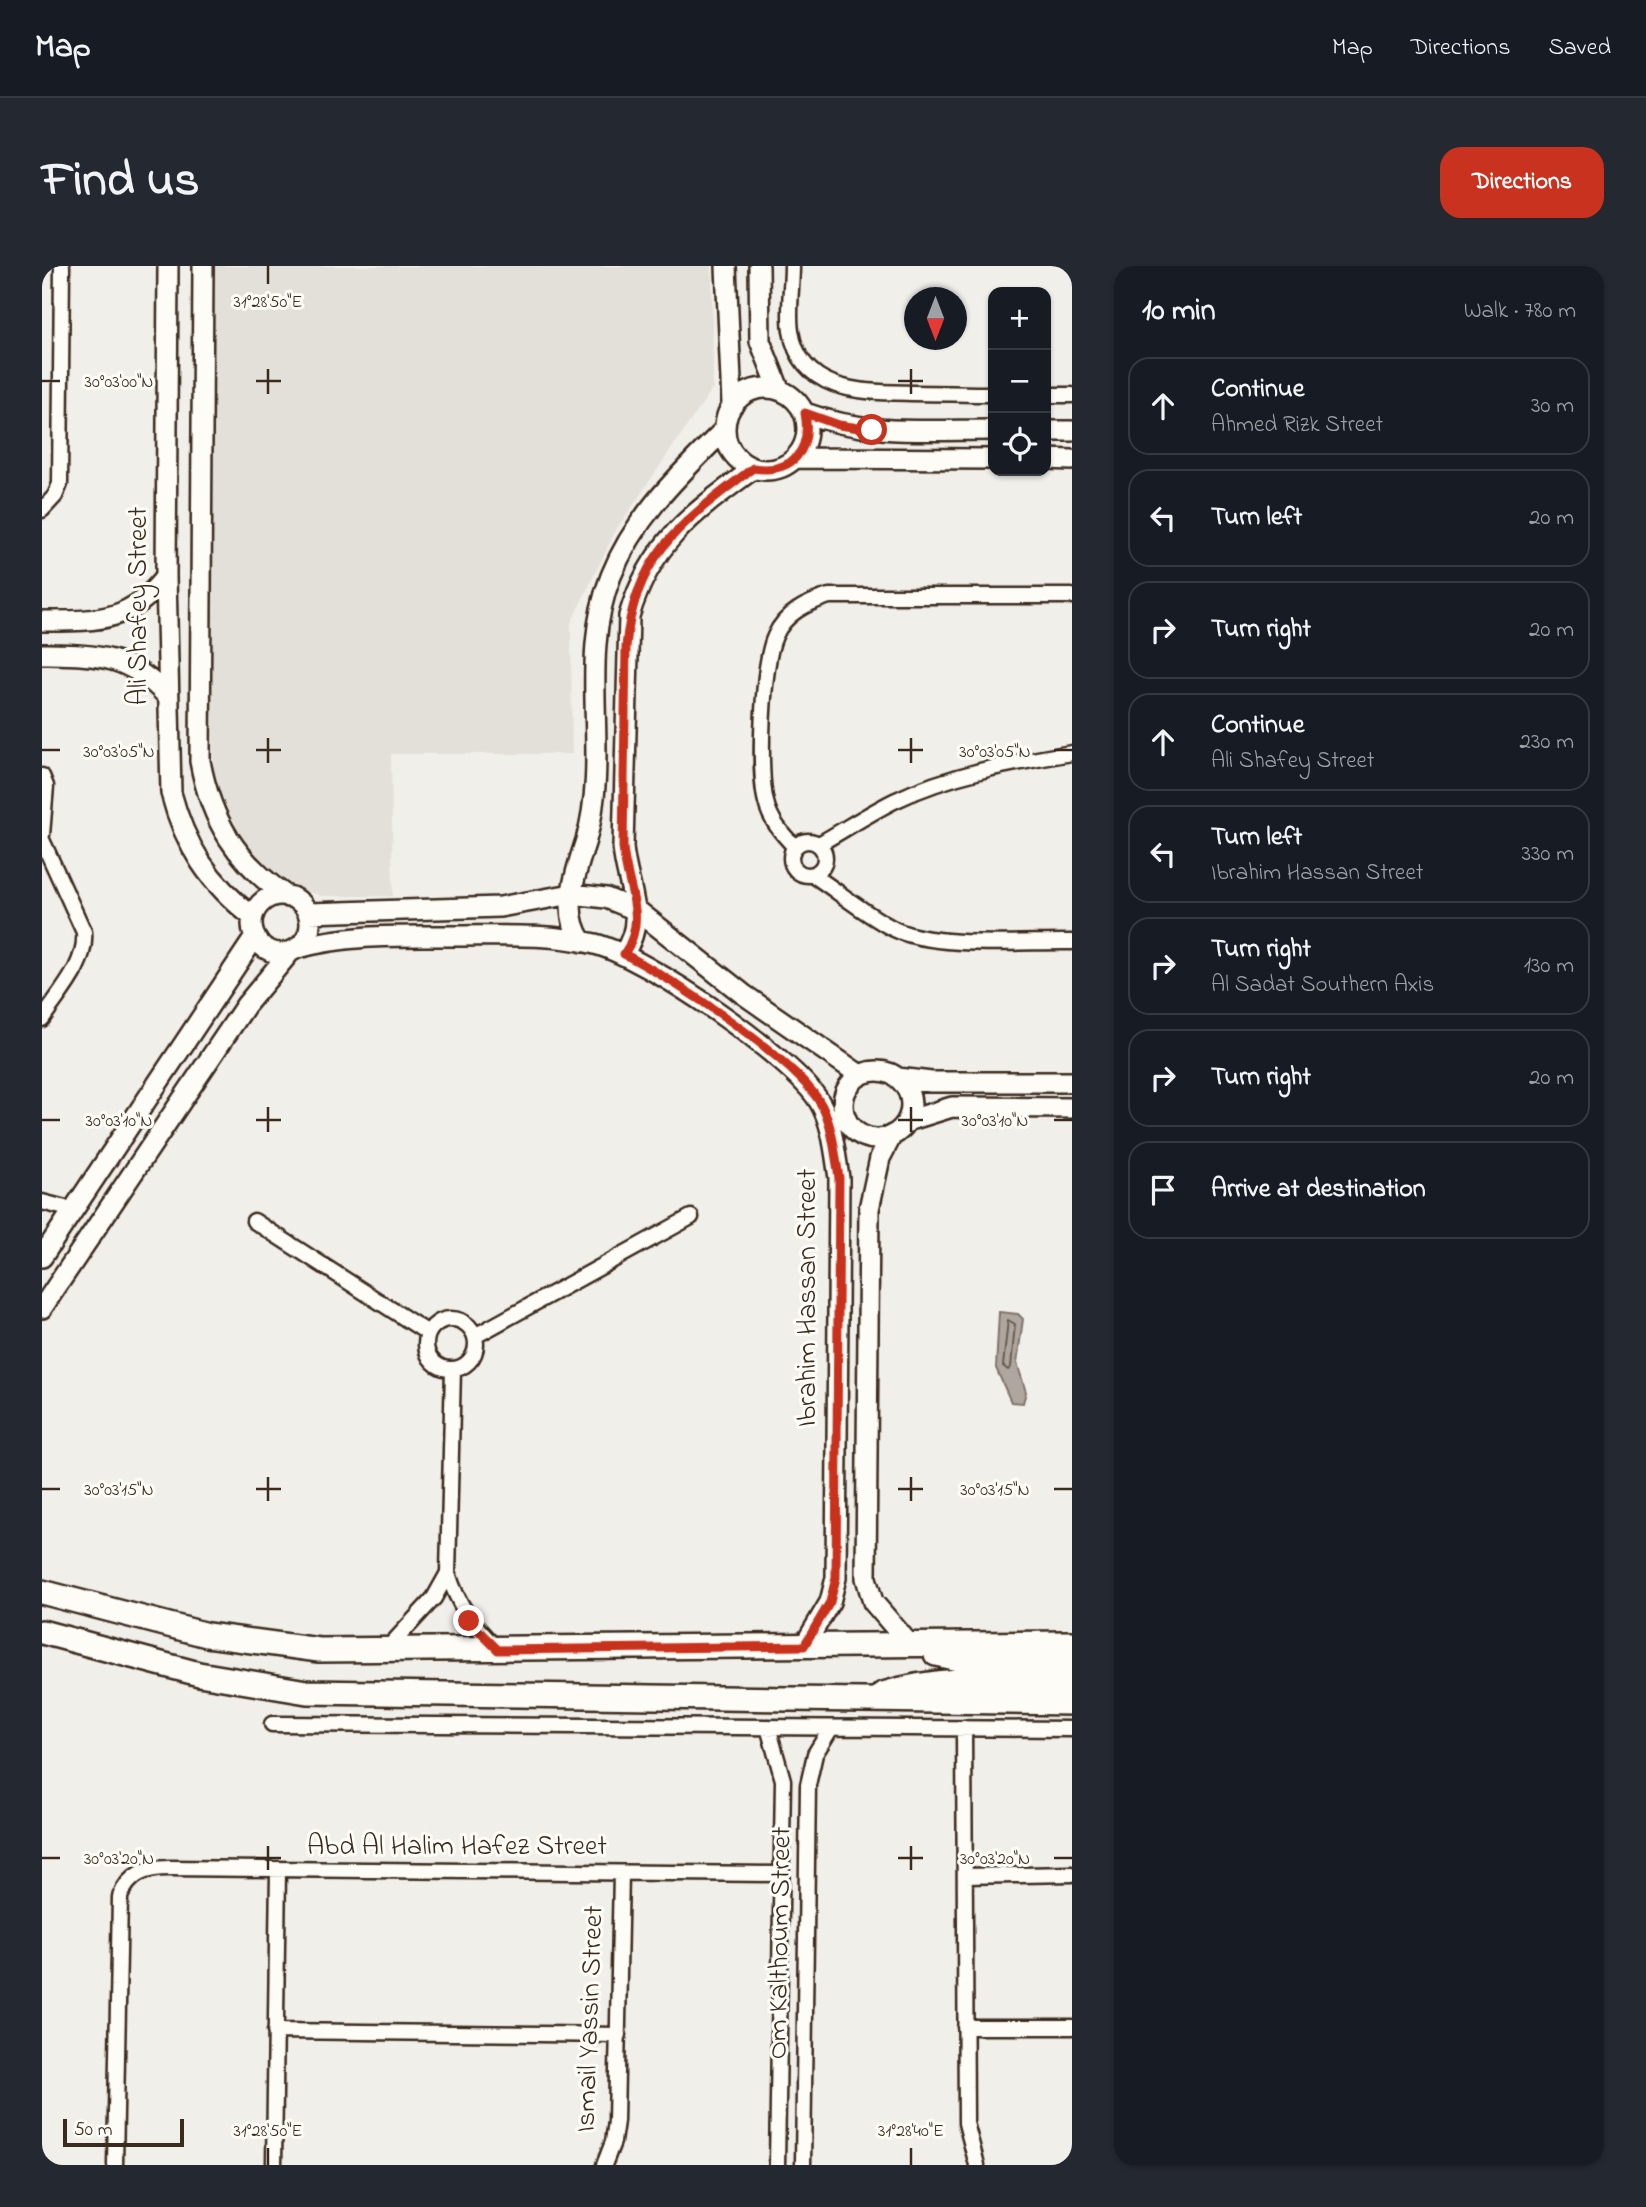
<!DOCTYPE html>
<html lang="en">
<head>
<meta charset="utf-8">
<style>
	body { margin:0; font-family:"Indie Flower",sans-serif; background:#242831; color:#f1f3f6 }
	.controls { position:absolute; right:21px; top:21px; display:grid; overflow:hidden; border-radius:14px; box-shadow:0 2px 5px #0004 }
	.controls button { width:63px; height:63px; display:grid; place-items:center; padding:0; border:0; border-bottom:2px solid #363941; background:#171b24; color:#f1f3f6; font:35px sans-serif }
	.compass { position:absolute; left:862px; top:21px; width:63px; height:63px; border-radius:50%; background:#171b24; box-shadow:0 2px 5px #0004; rotate:180deg }
	.scale { position:absolute; left:21px; bottom:18px; width:121px; box-sizing:border-box; padding-left:7px; border:4px solid #3b2a1e; border-top:0; font-size:19px; line-height:24px; white-space:nowrap; color:#3b2a1e; -webkit-text-stroke:5px #fdfcf7; paint-order:stroke }
	.stop { position:absolute; width:21px; height:21px; margin:-16px; border:5px solid #c8321e; border-radius:50%; background:#fff }
	.stop.end { background:#c8321e; border-color:#fff; box-shadow:0 2px 7px #0008 }
	.list { margin:0; padding:0; list-style:none }
	h2 { display:flex; justify-content:space-between; align-items:center; height:91px; margin:0; padding:0 28px; font-size:30px }
	h2 small { font-size:23px; font-weight:400; color:#9ea1a6 }
	.list li { display:grid; grid-template-columns:46px 1fr auto; gap:21px; align-items:center; box-sizing:border-box; height:98px; margin:0 14px 14px; padding:0 14px; border:2px solid #363941; border-radius:21px }
	.list b { display:block; font-size:26px; white-space:nowrap }
	.list p { margin:0; font-size:23px; white-space:nowrap; color:#9ea1a6 }
	.list em { font-size:23px; font-style:normal; color:#9ea1a6 }
	.icon { flex:none; width:38px; height:38px; fill:none; stroke:currentColor; stroke-width:2; stroke-linecap:round; stroke-linejoin:round }
	.map { position:relative; flex:none; width:1030px; height:1899px; overflow:hidden; border-radius:21px }
	header { display:flex; align-items:center; gap:42px; box-sizing:border-box; height:98px; padding:0 35px; background:#171b24; border-bottom:2px solid #363941 }
	header strong { font-size:33px }
	nav { display:flex; gap:38px; margin-inline-start:auto; font-size:24px }
	.intro { display:flex; align-items:center; justify-content:space-between; box-sizing:border-box; height:168px; padding:0 42px }
	h1 { margin:0; font-size:49px }
	.button { padding:18px 32px; border-radius:21px; background:#c8321e; color:#fff; font-size:24px; font-weight:700 }
	main { display:flex; gap:42px; padding:0 42px }
	aside { flex:1; background:#171b24; border-radius:21px; box-shadow:0 2px 5px #0004 }
	.map>svg:first-child { display:block }
	.built { fill:#e3e0da }
	.water { fill:#aea69f; stroke:#80746b; stroke-width:2 }
	.lines { fill:none; stroke-linecap:round; stroke-linejoin:round }
	.shore { stroke:#695c52; stroke-width:2 }
	.minor-casing { stroke:#3b2a1e; stroke-width:19 }
	.tertiary-casing { stroke:#3b2a1e; stroke-width:24 }
	.primary-casing { stroke:#3b2a1e; stroke-width:28 }
	.minor { stroke:#fdfcf7; stroke-width:14 }
	.tertiary { stroke:#fdfcf7; stroke-width:19 }
	.primary { stroke:#fdfcf7; stroke-width:23 }
	.route { stroke:#c8321e; stroke-width:9 }
	.ticks { fill:none; stroke:#3b2a1e; stroke-width:2.5 }
	.labels { text-anchor:middle; dominant-baseline:central; stroke-width:6; stroke-linejoin:round; paint-order:stroke }
	.street-label { font-size:28px; fill:#3b2a1e; stroke:#fdfcf7 }
	.ticks-label { font-size:18px; text-anchor:middle; fill:#3b2a1e; stroke:#fdfcf7; stroke-width:6; stroke-linejoin:round; paint-order:stroke }
</style>
</head>
<body>
<header>
<strong>Map</strong>
<nav><a>Map</a><a>Directions</a><a>Saved</a></nav>
</header>
<div class="intro"><h1>Find us</h1><a class="button">Directions</a></div>
<main>
<div class="map">
<svg width="1030" height="1899" viewBox="0 0 1030 1899">
	<rect width="100%" height="100%" fill="#f1efea"/>
	<filter id="ink" filterUnits="userSpaceOnUse"><feTurbulence type="fractalNoise" baseFrequency=".0143" numOctaves="2"/><feDisplacementMap in="SourceGraphic" scale="14" xChannelSelector="R" yChannelSelector="G"/><feConvolveMatrix kernelMatrix="1 2 1 2 8 2 1 2 1" color-interpolation-filters="sRGB"/></filter>
	<g filter="url(#ink)">
		<path class="built" d="M 172,0 L 670,0 L 671,122 L 574,264 L 529,357 L 530,488 L 349,488 L 351,630 L 280,630 L 243,619 L 210,594 L 172,526 L 169,370 Z"/>
		<path class="water" d="M 957,1046 L 976,1048 L 981,1053 L 975,1097 L 984,1126 L 981,1137 L 969,1136 L 954,1102 Z"/>
		<g class="lines">
			<path class="shore" d="M 966,1054 L 973,1058 L 969,1101 L 966,1104 L 961,1100 Z"/>
			<defs>
				<path id="minor" d="M 750,0 C 750,21 746,44 749,65 C 759,128 822,126 870,127 C 897,127 924,128 951,128
					M 1004,129 L 1030,129
					M 0,244 L 13,230 L 18,218 L 20,0
					M 0,510 L 4,520 L 0,569
					M 0,574 L 42,666 C 45,699 17,727 0,753
					M749 592a17 17 0 1 1 34 0a17 17 0 1 1-34 0Z
					M 777,578 C 802,564 826,548 852,535 C 908,508 970,497 1030,487
					M 753,581 C 740,568 728,554 724,536 C 716,507 720,397 733,370 C 743,347 765,337 787,330 L 1030,330
					M 771,609 C 797,626 824,649 852,663 C 893,683 983,675 1030,676
					M 787,857 L 803,852
					M 0,936 L 31,944
					M 212,955 L 386,1067
					M384 1078a25 25 0 1 1 50 0a25 25 0 1 1-50 0Z
					M 433,1070 L 649,951
					M 411,1103 L 406,1307 C 416,1340 431,1359 455,1383
					M 344,1384 L 392,1332 L 406,1307
					M 230,1458 L 1030,1463
					M 726,1461 L 741,1514 L 735,1899
					M 922,1462 L 924,1857 L 935,1899
					M 923,1610 L 1030,1608
					M 923,1761 L 1030,1761
					M 233,1765 L 577,1769
					M 73,1899 L 78,1631 C 87,1608 103,1602 127,1602 L 739,1608
					M 232,1899 L 236,1604
					M 562,1899 L 571,1876 L 574,1855 L 579,1607
					M 761,1899 L 766,1519 L 773,1488 L 789,1462"/>
				<path id="tertiary" d="M 126,0 L 124,310 L 129,527 C 143,580 167,617 211,651
					M 161,0 L 158,495 C 169,555 195,597 246,631
					M 684,0 L 690,138
					M 717,0 L 718,75 L 737,123
					M683 163a41 41 0 1 1 82 0a41 41 0 1 1-82 0Z
					M 763,147 C 826,170 885,164 951,164
					M 1004,165 L 1030,165
					M 754,192 L 951,193
					M 1004,193 L 1030,194
					M 0,355 C 55,355 88,357 124,310
					M 0,388 C 55,389 87,388 126,431
					M210 658a29 29 0 1 1 58 0a29 29 0 1 1-58 0Z
					M 266,647 L 458,641 L 530,628 L 564,632 L 596,645 L 701,728 L 818,809
					M 540,676 C 518,644 534,607 544,574 C 569,488 535,394 569,310 C 593,250 637,209 682,164
					M 256,682 C 307,668 357,670 410,670 C 458,670 505,667 553,678 C 604,691 750,791 777,835 C 791,858 793,887 797,912 L 794,1312 L 788,1336 L 762,1380
					M 581,688 C 607,652 584,620 581,581 L 587,350 C 609,276 651,247 711,203
					M801 839a34 34 0 1 1 68 0a34 34 0 1 1-68 0Z
					M 856,812 L 889,816 L 1030,816
					M 865,855 L 910,841 L 1030,842
					M 850,869 L 838,892 L 827,943 L 824,1312 L 831,1336 L 868,1379
					M 0,991 L 213,671
					M 0,1042 L 204,739 L 248,686"/>
				<path id="primary" d="M 0,1326 L 165,1369 L 277,1384 L 1030,1377
					M 0,1366 L 157,1408 L 265,1426 L 1030,1437
					M 894,1388 L 925,1395 L 1030,1396
					M 841,1428 C 902,1409 967,1414 1030,1414"/>
			</defs>
			<use href="#minor" class="minor-casing"/>
			<use href="#tertiary" class="tertiary-casing"/>
			<use href="#primary" class="primary-casing"/>
			<use href="#minor" class="minor"/>
			<use href="#tertiary" class="tertiary"/>
			<use href="#primary" class="primary"/>
		</g>
	</g>
	<g class="lines" filter="url(#ink)">
		<path class="route" d="M 427,1355 L 456,1384 L 762,1380 L 788,1336 L 794,1312 L 797,912 C 793,888 791,862 780,840 C 757,795 629,712 582,688 C 607,652 584,620 581,581 L 584,381 C 592,288 642,255 711,202 C 750,208 770,185 763,147 L 797,159 L 830,164"/>
	</g>
	<path class="ticks" d="M 226,0 L 226,18M 226,103 L 226,128M 869,103 L 869,128M 0,115 L 18,115M 214,115 L 239,115M 856,115 L 881,115M 226,472 L 226,497M 869,472 L 869,497M 0,484 L 18,484M 214,484 L 239,484M 856,484 L 881,484M 1012,484 L 1030,484M 226,841 L 226,866M 869,841 L 869,866M 0,854 L 18,854M 214,854 L 239,854M 856,854 L 881,854M 1012,854 L 1030,854M 226,1211 L 226,1235M 869,1211 L 869,1235M 0,1223 L 18,1223M 214,1223 L 239,1223M 856,1223 L 881,1223M 1012,1223 L 1030,1223M 226,1580 L 226,1604M 869,1580 L 869,1604M 0,1592 L 18,1592M 214,1592 L 239,1592M 856,1592 L 881,1592M 1012,1592 L 1030,1592M 226,1882 L 226,1899M 869,1882 L 869,1899"/>
	<g class="labels">
		<g class="street-label">
			<text transform="translate(97 340) rotate(-90)">Ali Shafey Street</text>
			<text transform="translate(766 1032) rotate(-90)">Ibrahim Hassan Street</text>
			<text x="415" y="1581">Abd Al Halim Hafez Street</text>
			<text transform="translate(739 1677) rotate(-89)">Om Kalthoum Street</text>
			<text transform="translate(549 1753) rotate(-88)">Ismail Yassin Street</text>
		</g>
	</g>
	<g class="ticks-label">
		<text x="226" y="41">31°28'50"E</text>
		<text x="77" y="121">30°03'00"N</text>
		<text x="953" y="491">30°03'05"N</text>
		<text x="77" y="491">30°03'05"N</text>
		<text x="953" y="860">30°03'10"N</text>
		<text x="77" y="860">30°03'10"N</text>
		<text x="77" y="1229">30°03'15"N</text>
		<text x="953" y="1229">30°03'15"N</text>
		<text x="77" y="1598">30°03'20"N</text>
		<text x="953" y="1598">30°03'20"N</text>
		<text x="226" y="1870">31°28'50"E</text>
		<text x="869" y="1870">31°28'40"E</text>
	</g>
</svg>
<div class="controls">
<button>+</button>
<button>−</button>
<button><svg class="icon" aria-label="locate" viewBox="0 0 24 24"><circle cx="12" cy="12" r="6"/><path d="M12 2v4M12 18v4M2 12h4M18 12h4"/></svg></button>
</div>
<svg class="compass" viewBox="-18 -18 36 36"><path d="M0-13l5 13h-10z" fill="#e53935"/><path d="M0 13l5-13h-10z" fill="#9ea1a6"/></svg>
<div class="scale">50 m</div>
<div class="stop" style="left:830px;top:164px"></div>
<div class="stop end" style="left:427px;top:1355px"></div>
</div>
<aside>
<h2>10 min<small>Walk · 780 m</small></h2>
<ul class="list">
<li><svg class="icon" aria-label="ahead" viewBox="0 0 24 24"><path d="M12 20V5M6 11l6-6 6 6"/></svg><div><b>Continue</b><p>Ahmed Rizk Street</p></div><em>30 m</em></li>
<li><svg class="icon" aria-label="left" viewBox="0 0 24 24"><path d="M17 20v-9H6M10 6l-5 5 5 5"/></svg><div><b>Turn left</b></div><em>20 m</em></li>
<li><svg class="icon" aria-label="right" viewBox="0 0 24 24"><path d="M7 20v-9h11M14 6l5 5-5 5"/></svg><div><b>Turn right</b></div><em>20 m</em></li>
<li><svg class="icon" aria-label="ahead" viewBox="0 0 24 24"><path d="M12 20V5M6 11l6-6 6 6"/></svg><div><b>Continue</b><p>Ali Shafey Street</p></div><em>230 m</em></li>
<li><svg class="icon" aria-label="left" viewBox="0 0 24 24"><path d="M17 20v-9H6M10 6l-5 5 5 5"/></svg><div><b>Turn left</b><p>Ibrahim Hassan Street</p></div><em>330 m</em></li>
<li><svg class="icon" aria-label="right" viewBox="0 0 24 24"><path d="M7 20v-9h11M14 6l5 5-5 5"/></svg><div><b>Turn right</b><p>Al Sadat Southern Axis</p></div><em>130 m</em></li>
<li><svg class="icon" aria-label="right" viewBox="0 0 24 24"><path d="M7 20v-9h11M14 6l5 5-5 5"/></svg><div><b>Turn right</b></div><em>20 m</em></li>
<li><svg class="icon" aria-label="arrive" viewBox="0 0 24 24"><path d="M6 21V4h12l-3 4 3 4H6"/></svg><div><b>Arrive at destination</b></div></li>
</ul>
</aside>
</main>
</body>
</html>
